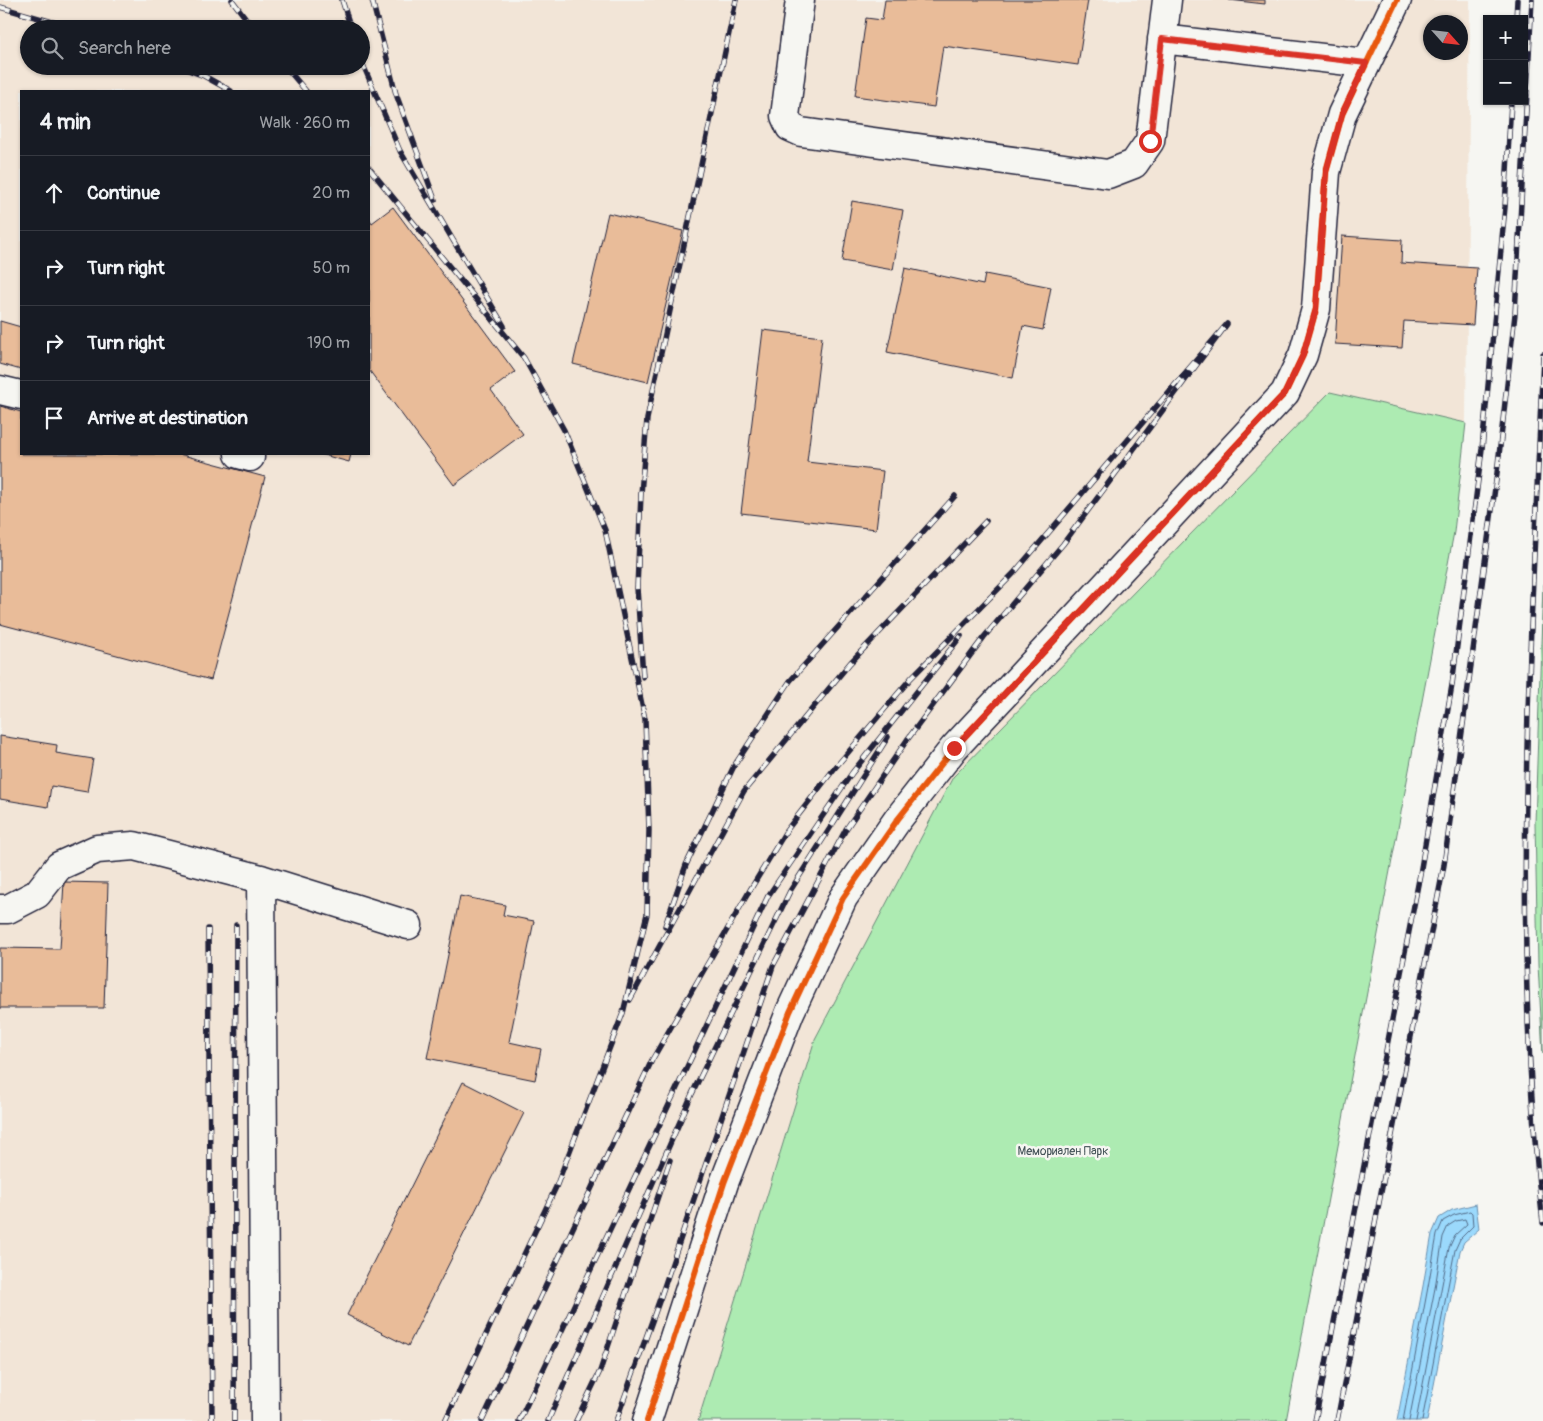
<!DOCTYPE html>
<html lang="en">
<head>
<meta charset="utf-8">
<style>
	body { margin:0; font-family:Pangolin,sans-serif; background:#242831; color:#f1f3f6 }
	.controls { position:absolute; right:15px; top:15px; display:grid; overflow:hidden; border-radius:0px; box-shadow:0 1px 4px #0004 }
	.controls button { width:45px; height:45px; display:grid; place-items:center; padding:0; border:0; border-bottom:1px solid #363941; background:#171b24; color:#f1f3f6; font:25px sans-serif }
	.compass { position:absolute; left:1423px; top:15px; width:45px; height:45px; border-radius:50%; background:#171b24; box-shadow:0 1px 4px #0004; rotate:117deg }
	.stop { position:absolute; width:15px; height:15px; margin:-11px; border:4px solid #d93025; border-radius:50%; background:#fff }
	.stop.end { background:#d93025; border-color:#fff; box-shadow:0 1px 5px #0008 }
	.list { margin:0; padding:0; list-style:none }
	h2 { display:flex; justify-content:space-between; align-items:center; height:65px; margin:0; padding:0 20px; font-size:21px }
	h2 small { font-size:16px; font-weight:400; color:#9ea1a6 }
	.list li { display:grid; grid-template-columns:32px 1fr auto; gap:15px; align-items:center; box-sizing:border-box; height:75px; padding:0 20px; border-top:1px solid #363941 }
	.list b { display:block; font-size:19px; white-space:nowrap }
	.list em { font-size:16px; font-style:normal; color:#9ea1a6 }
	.icon { flex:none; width:28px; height:28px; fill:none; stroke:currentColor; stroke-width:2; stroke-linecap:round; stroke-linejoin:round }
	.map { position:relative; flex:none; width:1543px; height:1421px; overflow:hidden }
	.search { position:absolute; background:#171b24; box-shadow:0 1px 4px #0004; left:20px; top:20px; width:350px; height:55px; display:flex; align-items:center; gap:12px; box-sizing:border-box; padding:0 18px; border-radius:28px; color:#9ea1a6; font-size:19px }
	.panel { position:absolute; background:#171b24; box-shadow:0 1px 4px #0004; left:20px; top:90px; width:350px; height:365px; border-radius:0px }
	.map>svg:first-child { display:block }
	.built { fill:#f2e5d7; fill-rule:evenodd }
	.green { fill:#adebb2; stroke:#688676 }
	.water { fill:#9bd9fc; stroke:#6b90af }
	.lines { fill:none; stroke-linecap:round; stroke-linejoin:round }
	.shore { stroke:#526b88; stroke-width:1 }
	.building { fill:#e9bc99; stroke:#22223b }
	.minor-casing { stroke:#22223b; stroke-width:31 }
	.minor { stroke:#f6f6f2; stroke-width:28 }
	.rail-casing { stroke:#22223b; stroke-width:5.5 }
	.rail { stroke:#f6f6f2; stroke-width:4; stroke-dasharray:11; stroke-linecap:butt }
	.cycleway-casing { stroke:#f6f6f2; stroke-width:9 }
	.cycleway { stroke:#e8590c; stroke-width:6 }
	.route { stroke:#d93025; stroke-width:6 }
	.labels { text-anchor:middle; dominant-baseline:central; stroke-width:5; stroke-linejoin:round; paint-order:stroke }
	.park-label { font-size:12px; fill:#455459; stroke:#f6f6f2 }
</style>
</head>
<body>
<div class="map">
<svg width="1543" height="1421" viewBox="0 0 1543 1421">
	<rect width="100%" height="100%" fill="#f6f6f2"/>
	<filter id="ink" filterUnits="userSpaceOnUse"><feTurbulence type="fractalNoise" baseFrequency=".02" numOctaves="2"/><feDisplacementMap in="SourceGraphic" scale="10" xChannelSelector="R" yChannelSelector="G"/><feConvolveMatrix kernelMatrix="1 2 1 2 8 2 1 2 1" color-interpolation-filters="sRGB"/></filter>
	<g filter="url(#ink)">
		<path class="built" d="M 0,0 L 1470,0 L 1466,423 L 1330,392 L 815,1039 L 698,1421 L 0,1421 ZM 1430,22 L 1460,22 L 1460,52 L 1430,52 ZM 29,29 L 361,29 L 361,66 L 29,66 ZM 21,91 L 369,91 L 369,454 L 21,454 Z"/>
		<path class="green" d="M 1330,392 L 1466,423 L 1454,532 L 1286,1421 L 698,1421 L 815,1039 L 953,777 Z
			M 1543,584 L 1543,1054 L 1538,965 L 1535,823 Z"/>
		<path class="water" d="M 1476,1204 L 1479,1229 L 1464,1242 L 1460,1251 L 1427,1421 L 1397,1421 L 1423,1286 L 1432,1234 L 1439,1218 L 1452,1210 Z"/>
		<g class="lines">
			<path class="shore" d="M 1403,1421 L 1428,1287 L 1437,1235 L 1443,1221 L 1454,1215 L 1470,1211 L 1472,1213 L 1473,1226 L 1460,1239 L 1455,1250 L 1422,1421
				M 1409,1421 L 1435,1288 L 1443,1237 L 1448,1226 L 1456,1221 L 1465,1219 L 1467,1224 L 1455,1235 L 1449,1248 L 1416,1421"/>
		</g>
		<path class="building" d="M 885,0 L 1088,0 L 1078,65 L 943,46 L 934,107 L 855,96 L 866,18 L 882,20 Z
			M 1229,0 L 1265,0 L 1265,4 Z
			M 852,201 L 903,210 L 893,270 L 842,261 Z
			M 393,207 L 515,372 L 491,390 L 523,434 L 454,485 L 369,370 L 369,218 L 372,223 Z
			M 608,213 L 683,231 L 648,382 L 573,364 Z
			M 1342,236 L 1402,240 L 1401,263 L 1477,268 L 1473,325 L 1404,321 L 1402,348 L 1335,344 Z
			M 905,268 L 983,285 L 985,274 L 1051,287 L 1043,330 L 1023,326 L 1013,378 L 887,352 Z
			M 0,321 L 21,327 L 21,370 L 0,364 Z
			M 763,330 L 822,337 L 807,462 L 883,471 L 876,529 L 741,513 Z
			M 0,406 L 21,412 L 21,454 L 179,454 L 265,477 L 211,680 L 0,624 Z
			M 320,454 L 351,454 L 349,462 Z
			M 0,736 L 57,745 L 56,753 L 93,759 L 87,792 L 51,786 L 48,807 L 0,799 Z
			M 64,882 L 108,883 L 104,1008 L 0,1008 L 0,948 L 60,949 Z
			M 460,896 L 505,905 L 503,915 L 534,921 L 509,1042 L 541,1049 L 535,1080 L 427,1058 Z
			M 463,1082 L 524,1113 L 408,1346 L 347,1315 Z"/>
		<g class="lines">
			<defs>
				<path id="minor" d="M 800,0 L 785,116 L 790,127 L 801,132 L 1108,174 L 1134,164 L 1150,141 L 1167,0
					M 1162,39 L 1365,63
					M 0,390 L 21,395
					M 239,454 L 250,457
					M 261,879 L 265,1421
					M 0,909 L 8,909 L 37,894 L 59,866 L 97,849 L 134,846 L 261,879 L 408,925
					M 647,1421 L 724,1183 L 790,1012 L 843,898 L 898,819 L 954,748 L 1285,393 L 1303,355 L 1316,309 L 1326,172 L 1342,114 L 1397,0"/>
			</defs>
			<use href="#minor" class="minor-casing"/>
			<use href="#minor" class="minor"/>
			<defs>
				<path id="rail" d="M 232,0 L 254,29
					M 342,0 L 351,29
					M 372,0 L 396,94 L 435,200
					M 0,7 L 77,29
					M 1516,19 L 1517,0
					M 361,60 L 400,151 L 504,326
					M 178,66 L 204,76 L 231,91
					M 285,66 L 306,91
					M 369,168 L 524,358 L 564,430 L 605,530 L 645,719 L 649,830 L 647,914 L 623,1013 L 556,1187 L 445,1421
					M 1543,354 C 1531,643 1510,935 1543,1223
					M 643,677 L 637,588 L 641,494 L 647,419 L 736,0
					M 665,926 L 686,865 L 734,766 L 790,681 L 955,496
					M 208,929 L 212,1421
					M 630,1000 L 744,791 L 850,663 L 986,521
					M 234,1421 L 236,925
					M 482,1421 L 652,1060 L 750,890 L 786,831 L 834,769 L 911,678 L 1014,573 L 1227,324 L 1063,544 L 984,637 L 907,740 L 846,829 L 773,966 L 661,1296 L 616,1421
					M 519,1421 L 768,896 L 852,773 L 961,636
					M 548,1421 L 692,1094 L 790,891 L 888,737
					M 576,1421 L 600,1371 L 670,1160
					M 1315,1421 L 1420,874 L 1452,685 L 1482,449 L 1505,207 L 1511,101
					M 1337,1421 L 1444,865 L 1497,473 L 1515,314 L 1532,0"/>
			</defs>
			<use href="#rail" class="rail-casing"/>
			<use href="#rail" class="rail"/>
			<defs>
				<path id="cycleway" d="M 647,1421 L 724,1183 L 790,1012 L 843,898 L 898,819 L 954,748 L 1285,393 L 1303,355 L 1316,309 L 1326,172 L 1342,114 L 1397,0"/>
			</defs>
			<use href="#cycleway" class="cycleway-casing"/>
			<use href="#cycleway" class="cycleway"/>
		</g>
	</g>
	<g class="lines" filter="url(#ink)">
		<path class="route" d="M 954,748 L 1285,393 L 1303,355 L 1316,309 L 1326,172 L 1342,114 L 1366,63 L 1162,39 L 1150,141"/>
	</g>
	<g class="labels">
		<g class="park-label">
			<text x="1063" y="1151">Мемориален Парк</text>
		</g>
	</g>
</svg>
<div class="controls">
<button>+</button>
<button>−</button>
</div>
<svg class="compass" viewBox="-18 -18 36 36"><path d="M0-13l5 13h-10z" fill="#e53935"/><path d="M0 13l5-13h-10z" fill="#9ea1a6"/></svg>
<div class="stop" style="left:1150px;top:141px"></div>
<div class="stop end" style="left:954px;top:748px"></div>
<div class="search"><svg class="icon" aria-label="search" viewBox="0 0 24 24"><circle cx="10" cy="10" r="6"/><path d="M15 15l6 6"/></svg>Search here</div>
<section class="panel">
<h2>4 min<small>Walk · 260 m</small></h2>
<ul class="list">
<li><svg class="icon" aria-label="ahead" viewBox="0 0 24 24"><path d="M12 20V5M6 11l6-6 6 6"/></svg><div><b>Continue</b></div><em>20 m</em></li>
<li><svg class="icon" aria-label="right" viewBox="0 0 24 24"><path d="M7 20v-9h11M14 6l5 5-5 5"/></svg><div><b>Turn right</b></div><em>50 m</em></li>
<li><svg class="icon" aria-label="right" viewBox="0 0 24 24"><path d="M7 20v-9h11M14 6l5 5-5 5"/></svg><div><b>Turn right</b></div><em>190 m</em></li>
<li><svg class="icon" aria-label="arrive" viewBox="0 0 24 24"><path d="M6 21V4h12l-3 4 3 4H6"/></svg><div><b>Arrive at destination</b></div></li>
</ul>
</section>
</div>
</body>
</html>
